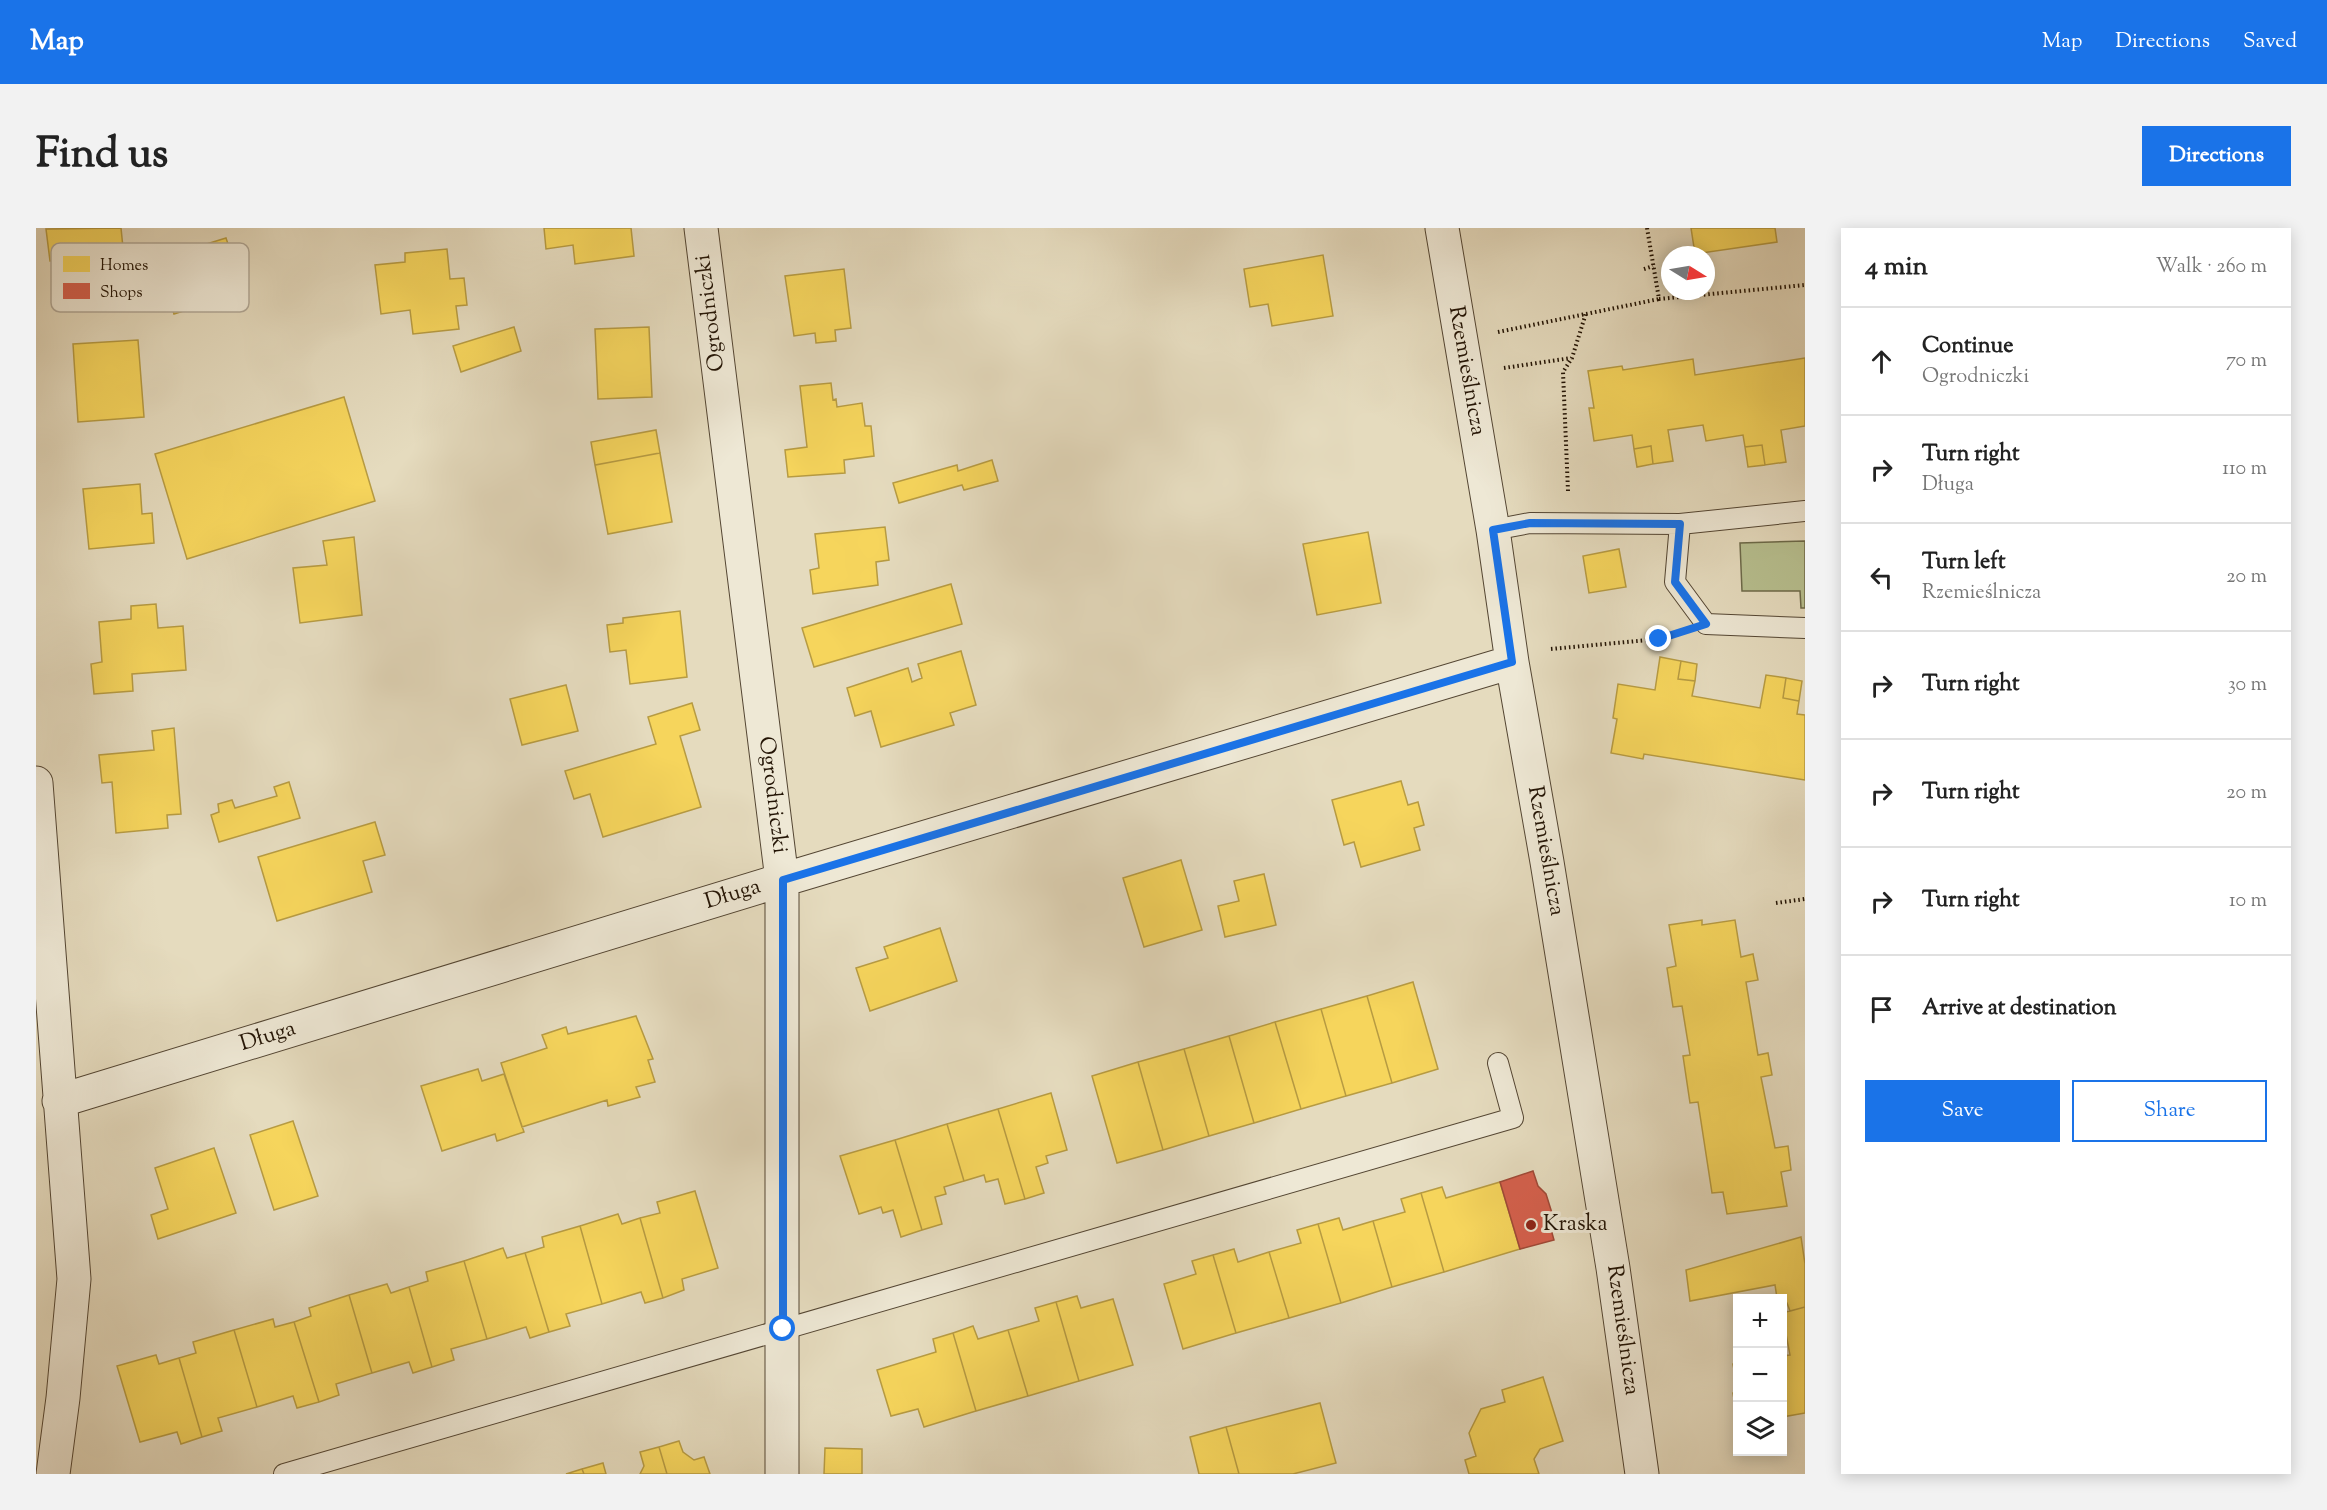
<!DOCTYPE html>
<html lang="en">
<head>
<meta charset="utf-8">
<style>
	body { margin:0; font-family:"Sorts Mill Goudy",serif; background:#f2f2f2; color:#222 }
	.controls { position:absolute; right:18px; bottom:18px; display:grid; overflow:hidden; border-radius:0px; box-shadow:0 3px 15px #0003 }
	.controls button { width:54px; height:54px; display:grid; place-items:center; padding:0; border:0; border-bottom:2px solid #e0e0e0; background:#fff; color:#222; font:30px sans-serif }
	.compass { position:absolute; left:1625px; top:18px; width:54px; height:54px; border-radius:50%; background:#fff; box-shadow:0 3px 15px #0003; rotate:101deg }
	.stop { position:absolute; width:18px; height:18px; margin:-14px; border:4px solid #1a73e8; border-radius:50%; background:#fff }
	.stop.end { background:#1a73e8; border-color:#fff; box-shadow:0 2px 6px #0008 }
	.list { margin:0; padding:0; list-style:none }
	h2 { display:flex; justify-content:space-between; align-items:center; height:78px; margin:0; padding:0 24px; font-size:26px }
	h2 small { font-size:20px; font-weight:400; color:#767676 }
	.list li { display:grid; grid-template-columns:39px 1fr auto; gap:18px; align-items:center; box-sizing:border-box; height:108px; padding:0 24px; border-top:2px solid #e0e0e0 }
	.list b { display:block; font-size:22px; white-space:nowrap }
	.list p { margin:0; font-size:20px; white-space:nowrap; color:#767676 }
	.list em { font-size:20px; font-style:normal; color:#767676 }
	.actions { display:flex; gap:12px; padding:18px 24px }
	.actions a { flex:1; padding:14px 0; border:2px solid #1a73e8; border-radius:0px; text-align:center; font-size:21px; color:#1a73e8 }
	.actions .main { background:#1a73e8; color:#fff }
	.icon { flex:none; width:33px; height:33px; fill:none; stroke:currentColor; stroke-width:2; stroke-linecap:round; stroke-linejoin:round }
	.map { position:relative; flex:none; width:1769px; height:1246px; overflow:hidden; border-radius:0px }
	header { display:flex; align-items:center; gap:36px; box-sizing:border-box; height:84px; padding:0 30px; background:#1a73e8; color:#fff }
	header strong { font-size:28px }
	nav { display:flex; gap:33px; margin-inline-start:auto; font-size:21px }
	.intro { display:flex; align-items:center; justify-content:space-between; box-sizing:border-box; height:144px; padding:0 36px }
	h1 { margin:0; font-size:42px }
	.button { padding:15px 27px; border-radius:0px; background:#1a73e8; color:#fff; font-size:21px; font-weight:700 }
	main { display:flex; gap:36px; padding:0 36px }
	aside { flex:1; background:#fff; border-radius:0px; box-shadow:0 3px 15px #0003 }
	.map>svg:first-child { display:block }
	.green { fill:#b7bf8f; stroke:#6d6a4a; stroke-width:1.5 }
	.homes { fill:#f6d55c; stroke:#b79b42; stroke-width:1.5 }
	.shops { fill:#d6604d; stroke:#a04937; stroke-width:1.5 }
	.lines { fill:none; stroke-linecap:round; stroke-linejoin:round }
	.lane-casing { stroke:#544633; stroke-width:22 }
	.street-casing { stroke:#544633; stroke-width:35 }
	.path { stroke:#231405; stroke-width:4; stroke-dasharray:1.5 3; stroke-linecap:butt }
	.lane { stroke:#eee8d5; stroke-width:20 }
	.street { stroke:#eee8d5; stroke-width:33 }
	.route { stroke:#1a73e8; stroke-width:8 }
	.poi-dot { fill:#8f2418; stroke:#eee8d5; stroke-width:2 }
	.labels { text-anchor:middle; dominant-baseline:central; stroke-width:6; stroke-linejoin:round; paint-order:stroke }
	.street-label { font-size:22px; fill:#231405; stroke:#eee8d5 }
	.poi-label { font-size:22px; fill:#231405; stroke:#eee8d5; text-anchor:start }
	.key { fill:#eee8d5; stroke:#b1a897; stroke-width:1.5 }
	.key-label { font-size:16px; fill:#231405 }
</style>
</head>
<body>
<header>
<strong>Map</strong>
<nav><a>Map</a><a>Directions</a><a>Saved</a></nav>
</header>
<div class="intro"><h1>Find us</h1><a class="button">Directions</a></div>
<main>
<div class="map">
<svg width="1769" height="1246" viewBox="0 0 1769 1246">
	<rect width="100%" height="100%" fill="#e5dbbe"/>
	<filter id="stains"><feTurbulence type="fractalNoise" baseFrequency=".00333" numOctaves="4"/><feColorMatrix values="0 0 0 0 .2 0 0 0 0 .09 0 0 0 0 .02 0 0 0 .5 -.17"/></filter>
	<radialGradient id="worn" r=".72"><stop offset=".6" stop-color="#630" stop-opacity="0"/><stop offset="1" stop-color="#630" stop-opacity=".3"/></radialGradient>
	<path class="green" d="M 1769,313 L 1769,380 L 1765,380 L 1764,363 L 1706,363 L 1704,315 Z"/>
	<path class="homes" d="M 85,0 L 90,49 L 30,55 L 28,32 L 14,33 L 10,1 Z
		M 508,0 L 595,0 L 598,28 L 539,36 L 537,17 L 510,21 Z
		M 1655,0 L 1739,0 L 1741,14 L 1659,26 Z
		M 190,10 L 199,37 L 130,59 L 122,31 Z
		M 411,21 L 414,51 L 428,50 L 431,77 L 420,78 L 423,101 L 377,106 L 374,82 L 345,86 L 339,37 L 369,34 L 369,25 Z
		M 1287,27 L 1297,88 L 1236,98 L 1232,76 L 1214,79 L 1208,41 Z
		M 199,37 L 207,64 L 138,86 L 130,59 Z
		M 808,41 L 815,100 L 799,102 L 800,113 L 780,115 L 779,105 L 758,108 L 749,48 Z
		M 478,99 L 485,123 L 425,144 L 417,118 Z
		M 613,99 L 616,169 L 562,171 L 559,101 Z
		M 102,112 L 108,189 L 42,194 L 37,116 Z
		M 1769,130 L 1769,198 L 1745,202 L 1750,234 L 1729,237 L 1726,217 L 1709,219 L 1707,207 L 1670,213 L 1667,197 L 1632,202 L 1637,233 L 1617,236 L 1615,218 L 1598,221 L 1596,207 L 1558,213 L 1553,180 L 1558,180 L 1552,143 L 1586,138 L 1587,142 L 1657,131 L 1659,147 Z
		M 795,155 L 797,172 L 800,171 L 801,179 L 826,175 L 829,198 L 835,198 L 838,228 L 808,232 L 809,245 L 752,249 L 749,222 L 771,219 L 764,158 Z
		M 308,169 L 339,273 L 151,331 L 119,226 Z
		M 620,202 L 624,225 L 559,237 L 555,214 Z
		M 1726,217 L 1729,237 L 1712,239 L 1709,219 Z
		M 1615,218 L 1617,236 L 1601,239 L 1598,221 Z
		M 624,225 L 636,294 L 572,306 L 559,237 Z
		M 956,232 L 962,253 L 928,262 L 926,257 L 863,275 L 857,255 L 921,237 L 922,243 Z
		M 104,256 L 106,286 L 116,285 L 118,315 L 53,321 L 47,261 Z
		M 849,299 L 853,332 L 840,334 L 842,357 L 777,366 L 774,342 L 783,340 L 779,306 Z
		M 1332,304 L 1345,375 L 1281,387 L 1267,316 Z
		M 318,309 L 326,387 L 264,395 L 257,340 L 291,337 L 287,313 Z
		M 1583,321 L 1590,359 L 1553,365 L 1547,328 Z
		M 915,356 L 926,396 L 778,439 L 766,400 Z
		M 120,376 L 122,400 L 147,398 L 150,442 L 96,446 L 97,463 L 58,466 L 55,436 L 66,434 L 63,394 L 95,391 L 95,378 Z
		M 644,383 L 651,449 L 594,456 L 590,422 L 574,424 L 571,397 L 587,395 L 587,390 Z
		M 925,423 L 940,477 L 914,485 L 918,497 L 845,519 L 835,483 L 819,488 L 811,460 L 872,440 L 876,454 L 886,450 L 882,436 Z
		M 1624,429 L 1645,433 L 1642,451 L 1659,453 L 1656,468 L 1724,480 L 1730,447 L 1750,450 L 1747,470 L 1763,473 L 1761,486 L 1769,487 L 1769,552 L 1608,526 L 1607,531 L 1575,525 L 1581,491 L 1577,490 L 1582,456 L 1619,462 Z
		M 1645,433 L 1661,436 L 1659,453 L 1642,451 Z
		M 1750,450 L 1766,453 L 1763,473 L 1747,470 Z
		M 530,457 L 542,503 L 486,517 L 474,471 Z
		M 656,475 L 664,502 L 644,508 L 665,579 L 567,609 L 554,566 L 538,571 L 529,543 L 620,516 L 612,489 Z
		M 138,500 L 145,586 L 131,587 L 132,600 L 80,605 L 76,554 L 66,555 L 63,527 L 118,522 L 116,503 Z
		M 1365,553 L 1372,577 L 1382,574 L 1388,597 L 1378,600 L 1384,622 L 1325,639 L 1318,614 L 1308,617 L 1296,572 Z
		M 253,554 L 264,590 L 183,614 L 175,587 L 183,584 L 182,576 L 196,572 L 199,580 L 241,568 L 238,559 Z
		M 339,594 L 349,627 L 327,633 L 336,664 L 241,693 L 222,629 Z
		M 1145,632 L 1166,702 L 1108,719 L 1087,650 Z
		M 1228,646 L 1240,697 L 1189,709 L 1182,678 L 1203,673 L 1198,653 Z
		M 1666,692 L 1666,697 L 1699,692 L 1705,729 L 1717,726 L 1722,752 L 1710,754 L 1722,827 L 1732,825 L 1736,847 L 1725,849 L 1739,920 L 1752,918 L 1755,942 L 1745,944 L 1751,978 L 1691,986 L 1687,964 L 1676,965 L 1662,874 L 1654,875 L 1647,828 L 1654,827 L 1646,778 L 1637,779 L 1631,740 L 1640,738 L 1633,697 Z
		M 904,700 L 921,753 L 834,783 L 820,740 L 852,730 L 848,719 Z
		M 1377,754 L 1402,841 L 1356,855 L 1331,768 Z
		M 1331,768 L 1356,855 L 1310,868 L 1285,781 Z
		M 1285,781 L 1310,868 L 1265,881 L 1239,794 Z
		M 600,788 L 617,831 L 612,832 L 619,854 L 600,859 L 604,869 L 572,878 L 571,872 L 486,899 L 465,835 L 511,820 L 506,807 L 530,799 L 532,806 Z
		M 1239,794 L 1265,881 L 1218,895 L 1193,808 Z
		M 1193,808 L 1218,895 L 1173,908 L 1148,821 Z
		M 1148,821 L 1173,908 L 1127,922 L 1102,834 Z
		M 1102,834 L 1127,922 L 1081,935 L 1056,848 Z
		M 442,841 L 446,853 L 468,846 L 488,904 L 461,913 L 459,906 L 406,923 L 385,858 Z
		M 1015,865 L 1031,922 L 1010,928 L 1012,935 L 1000,939 L 1008,965 L 989,971 L 962,881 Z
		M 962,881 L 989,971 L 969,976 L 962,951 L 950,954 L 948,947 L 928,953 L 911,896 Z
		M 257,893 L 282,968 L 238,982 L 214,907 Z
		M 911,896 L 928,953 L 908,959 L 910,966 L 899,969 L 906,996 L 886,1002 L 859,912 Z
		M 859,912 L 886,1002 L 865,1009 L 857,982 L 847,985 L 845,979 L 823,986 L 804,928 Z
		M 178,920 L 200,985 L 122,1011 L 115,987 L 132,981 L 119,940 Z
		M 1464,954 L 1484,1021 L 1408,1044 L 1385,965 L 1406,959 L 1410,970 Z
		M 659,963 L 682,1040 L 646,1051 L 648,1062 L 627,1070 L 604,990 L 624,985 L 621,974 Z
		M 1385,965 L 1408,1044 L 1356,1059 L 1337,993 L 1369,984 L 1365,971 Z
		M 582,986 L 586,996 L 604,990 L 627,1070 L 609,1075 L 605,1064 L 566,1076 L 544,998 Z
		M 1303,990 L 1307,1002 L 1337,993 L 1356,1059 L 1305,1075 L 1282,996 Z
		M 1282,996 L 1305,1075 L 1253,1090 L 1233,1024 L 1265,1015 L 1261,1002 Z
		M 544,998 L 566,1076 L 530,1086 L 534,1098 L 513,1104 L 489,1025 L 508,1019 L 506,1009 Z
		M 1765,1009 L 1769,1036 L 1769,1079 L 1754,1083 L 1751,1075 L 1746,1076 L 1746,1070 L 1741,1070 L 1739,1057 L 1654,1073 L 1650,1042 Z
		M 467,1020 L 471,1030 L 489,1025 L 513,1104 L 494,1110 L 490,1099 L 451,1111 L 428,1033 Z
		M 1198,1021 L 1202,1034 L 1233,1024 L 1253,1090 L 1200,1105 L 1177,1027 Z
		M 1177,1027 L 1200,1105 L 1147,1121 L 1128,1056 L 1160,1046 L 1156,1033 Z
		M 428,1033 L 451,1111 L 415,1121 L 418,1132 L 396,1139 L 373,1059 L 392,1053 L 390,1044 Z
		M 351,1056 L 355,1065 L 373,1059 L 396,1139 L 377,1145 L 373,1134 L 336,1145 L 313,1067 Z
		M 313,1067 L 336,1145 L 300,1156 L 303,1167 L 283,1174 L 258,1094 L 275,1088 L 273,1080 Z
		M 1041,1068 L 1045,1080 L 1077,1071 L 1097,1137 L 1043,1153 L 1020,1074 Z
		M 1020,1074 L 1043,1153 L 992,1168 L 972,1102 L 1003,1093 L 999,1080 Z
		M 1769,1079 L 1769,1185 L 1746,1189 L 1746,1128 L 1754,1127 L 1746,1085 Z
		M 237,1091 L 239,1099 L 258,1094 L 283,1174 L 261,1180 L 257,1168 L 221,1179 L 198,1102 Z
		M 937,1098 L 942,1111 L 972,1102 L 992,1168 L 940,1183 L 917,1105 Z
		M 198,1102 L 221,1179 L 182,1190 L 186,1203 L 166,1209 L 143,1130 L 160,1125 L 157,1114 Z
		M 917,1105 L 940,1183 L 888,1199 L 882,1181 L 855,1188 L 841,1142 L 900,1124 L 897,1111 Z
		M 120,1127 L 123,1136 L 143,1130 L 166,1209 L 145,1216 L 141,1204 L 104,1214 L 81,1138 Z
		M 1702,1135 L 1702,1163 L 1697,1136 Z
		M 1507,1149 L 1527,1213 L 1504,1221 L 1498,1231 L 1503,1246 L 1433,1246 L 1429,1232 L 1440,1228 L 1433,1205 L 1445,1181 L 1469,1174 L 1466,1162 Z
		M 1702,1164 L 1702,1194 L 1697,1165 Z
		M 1284,1175 L 1300,1235 L 1257,1246 L 1203,1246 L 1190,1199 Z
		M 1190,1199 L 1203,1246 L 1163,1246 L 1154,1209 Z
		M 643,1213 L 647,1224 L 658,1232 L 668,1229 L 674,1246 L 631,1246 L 623,1219 Z
		M 623,1219 L 631,1246 L 604,1246 L 608,1238 L 604,1224 Z
		M 789,1220 L 826,1221 L 826,1246 L 788,1246 Z
		M 567,1235 L 570,1246 L 548,1246 L 546,1241 Z
		M 546,1241 L 548,1246 L 530,1246 Z"/>
	<path class="shops" d="M 1497,943 L 1502,958 L 1510,966 L 1516,985 L 1514,998 L 1518,1012 L 1484,1021 L 1464,954 Z"/>
	<g class="lines">
		<defs>
			<path id="lane" d="M 1644,296 L 1639,354 L 1670,396 L 1769,400
				M 1457,302 L 1494,295 L 1644,296 L 1769,283
				M 248,1246 L 1477,890 L 1462,835"/>
			<path id="street" d="M 665,0 L 746,652 L 746,1246
				M 1406,0 L 1457,302 L 1476,434 L 1511,634 L 1577,1040 L 1606,1246
				M 0,555 L 38,1051 L 27,1170 L 17,1246
				M 23,873 L 746,652 L 1476,434"/>
		</defs>
		<use href="#lane" class="lane-casing"/>
		<use href="#street" class="street-casing"/>
		<path class="path" d="M 1611,0 L 1623,71 L 1769,57
			M 1608,41 L 1617,38
			M 1462,104 L 1623,71
			M 1468,140 L 1535,130
			M 1532,263 L 1527,144 L 1536,130 L 1550,85
			M 1515,421 L 1623,411 L 1638,406
			M 1740,675 L 1769,671"/>
		<use href="#lane" class="lane"/>
		<use href="#street" class="street"/>
	</g>
	<g class="lines">
		<path class="route" d="M 747,1101 L 747,652 L 1476,434 L 1457,302 L 1494,295 L 1644,296 L 1639,354 L 1670,396 L 1623,411"/>
	</g>
	<circle class="poi-dot" cx="1495" cy="997" r="6"/>
	<g class="labels">
		<g class="street-label">
			<text transform="translate(675 85) rotate(-97)">Ogrodniczki</text>
			<text transform="translate(1430 143) rotate(80)">Rzemieślnicza</text>
			<text transform="translate(736 567) rotate(83)">Ogrodniczki</text>
			<text transform="translate(1509 623) rotate(80)">Rzemieślnicza</text>
			<text transform="translate(697 667) rotate(-17)">Długa</text>
			<text transform="translate(232 809) rotate(-17)">Długa</text>
			<text transform="translate(1586 1102) rotate(82)">Rzemieślnicza</text>
		</g>
		<g class="poi-label">
			<text x="1507" y="997">Kraska</text>
		</g>
	</g>
	<rect x="15" y="15" width="198" height="69" rx="9" class="key"/>
	<rect x="27" y="28" width="27" height="16" fill="#f6d55c"/>
	<rect x="27" y="55" width="27" height="16" fill="#d6604d"/>
	<g class="key-label">
		<text x="64" y="42">Homes</text>
		<text x="64" y="69">Shops</text>
	</g>
	<rect width="100%" height="100%" filter="url(#stains)"/>
	<rect width="100%" height="100%" fill="url(#worn)"/>
</svg>
<div class="controls">
<button>+</button>
<button>−</button>
<button><svg class="icon" aria-label="layers" viewBox="0 0 24 24"><path d="M12 4l9 5-9 5-9-5zM3 14l9 5 9-5"/></svg></button>
</div>
<svg class="compass" viewBox="-18 -18 36 36"><path d="M0-13l5 13h-10z" fill="#e53935"/><path d="M0 13l5-13h-10z" fill="#767676"/></svg>
<div class="stop" style="left:747px;top:1101px"></div>
<div class="stop end" style="left:1623px;top:411px"></div>
</div>
<aside>
<h2>4 min<small>Walk · 260 m</small></h2>
<ul class="list">
<li><svg class="icon" aria-label="ahead" viewBox="0 0 24 24"><path d="M12 20V5M6 11l6-6 6 6"/></svg><div><b>Continue</b><p>Ogrodniczki</p></div><em>70 m</em></li>
<li><svg class="icon" aria-label="right" viewBox="0 0 24 24"><path d="M7 20v-9h11M14 6l5 5-5 5"/></svg><div><b>Turn right</b><p>Długa</p></div><em>110 m</em></li>
<li><svg class="icon" aria-label="left" viewBox="0 0 24 24"><path d="M17 20v-9H6M10 6l-5 5 5 5"/></svg><div><b>Turn left</b><p>Rzemieślnicza</p></div><em>20 m</em></li>
<li><svg class="icon" aria-label="right" viewBox="0 0 24 24"><path d="M7 20v-9h11M14 6l5 5-5 5"/></svg><div><b>Turn right</b></div><em>30 m</em></li>
<li><svg class="icon" aria-label="right" viewBox="0 0 24 24"><path d="M7 20v-9h11M14 6l5 5-5 5"/></svg><div><b>Turn right</b></div><em>20 m</em></li>
<li><svg class="icon" aria-label="right" viewBox="0 0 24 24"><path d="M7 20v-9h11M14 6l5 5-5 5"/></svg><div><b>Turn right</b></div><em>10 m</em></li>
<li><svg class="icon" aria-label="arrive" viewBox="0 0 24 24"><path d="M6 21V4h12l-3 4 3 4H6"/></svg><div><b>Arrive at destination</b></div></li>
</ul>
<div class="actions"><a class="main">Save</a><a>Share</a></div>
</aside>
</main>
</body>
</html>
